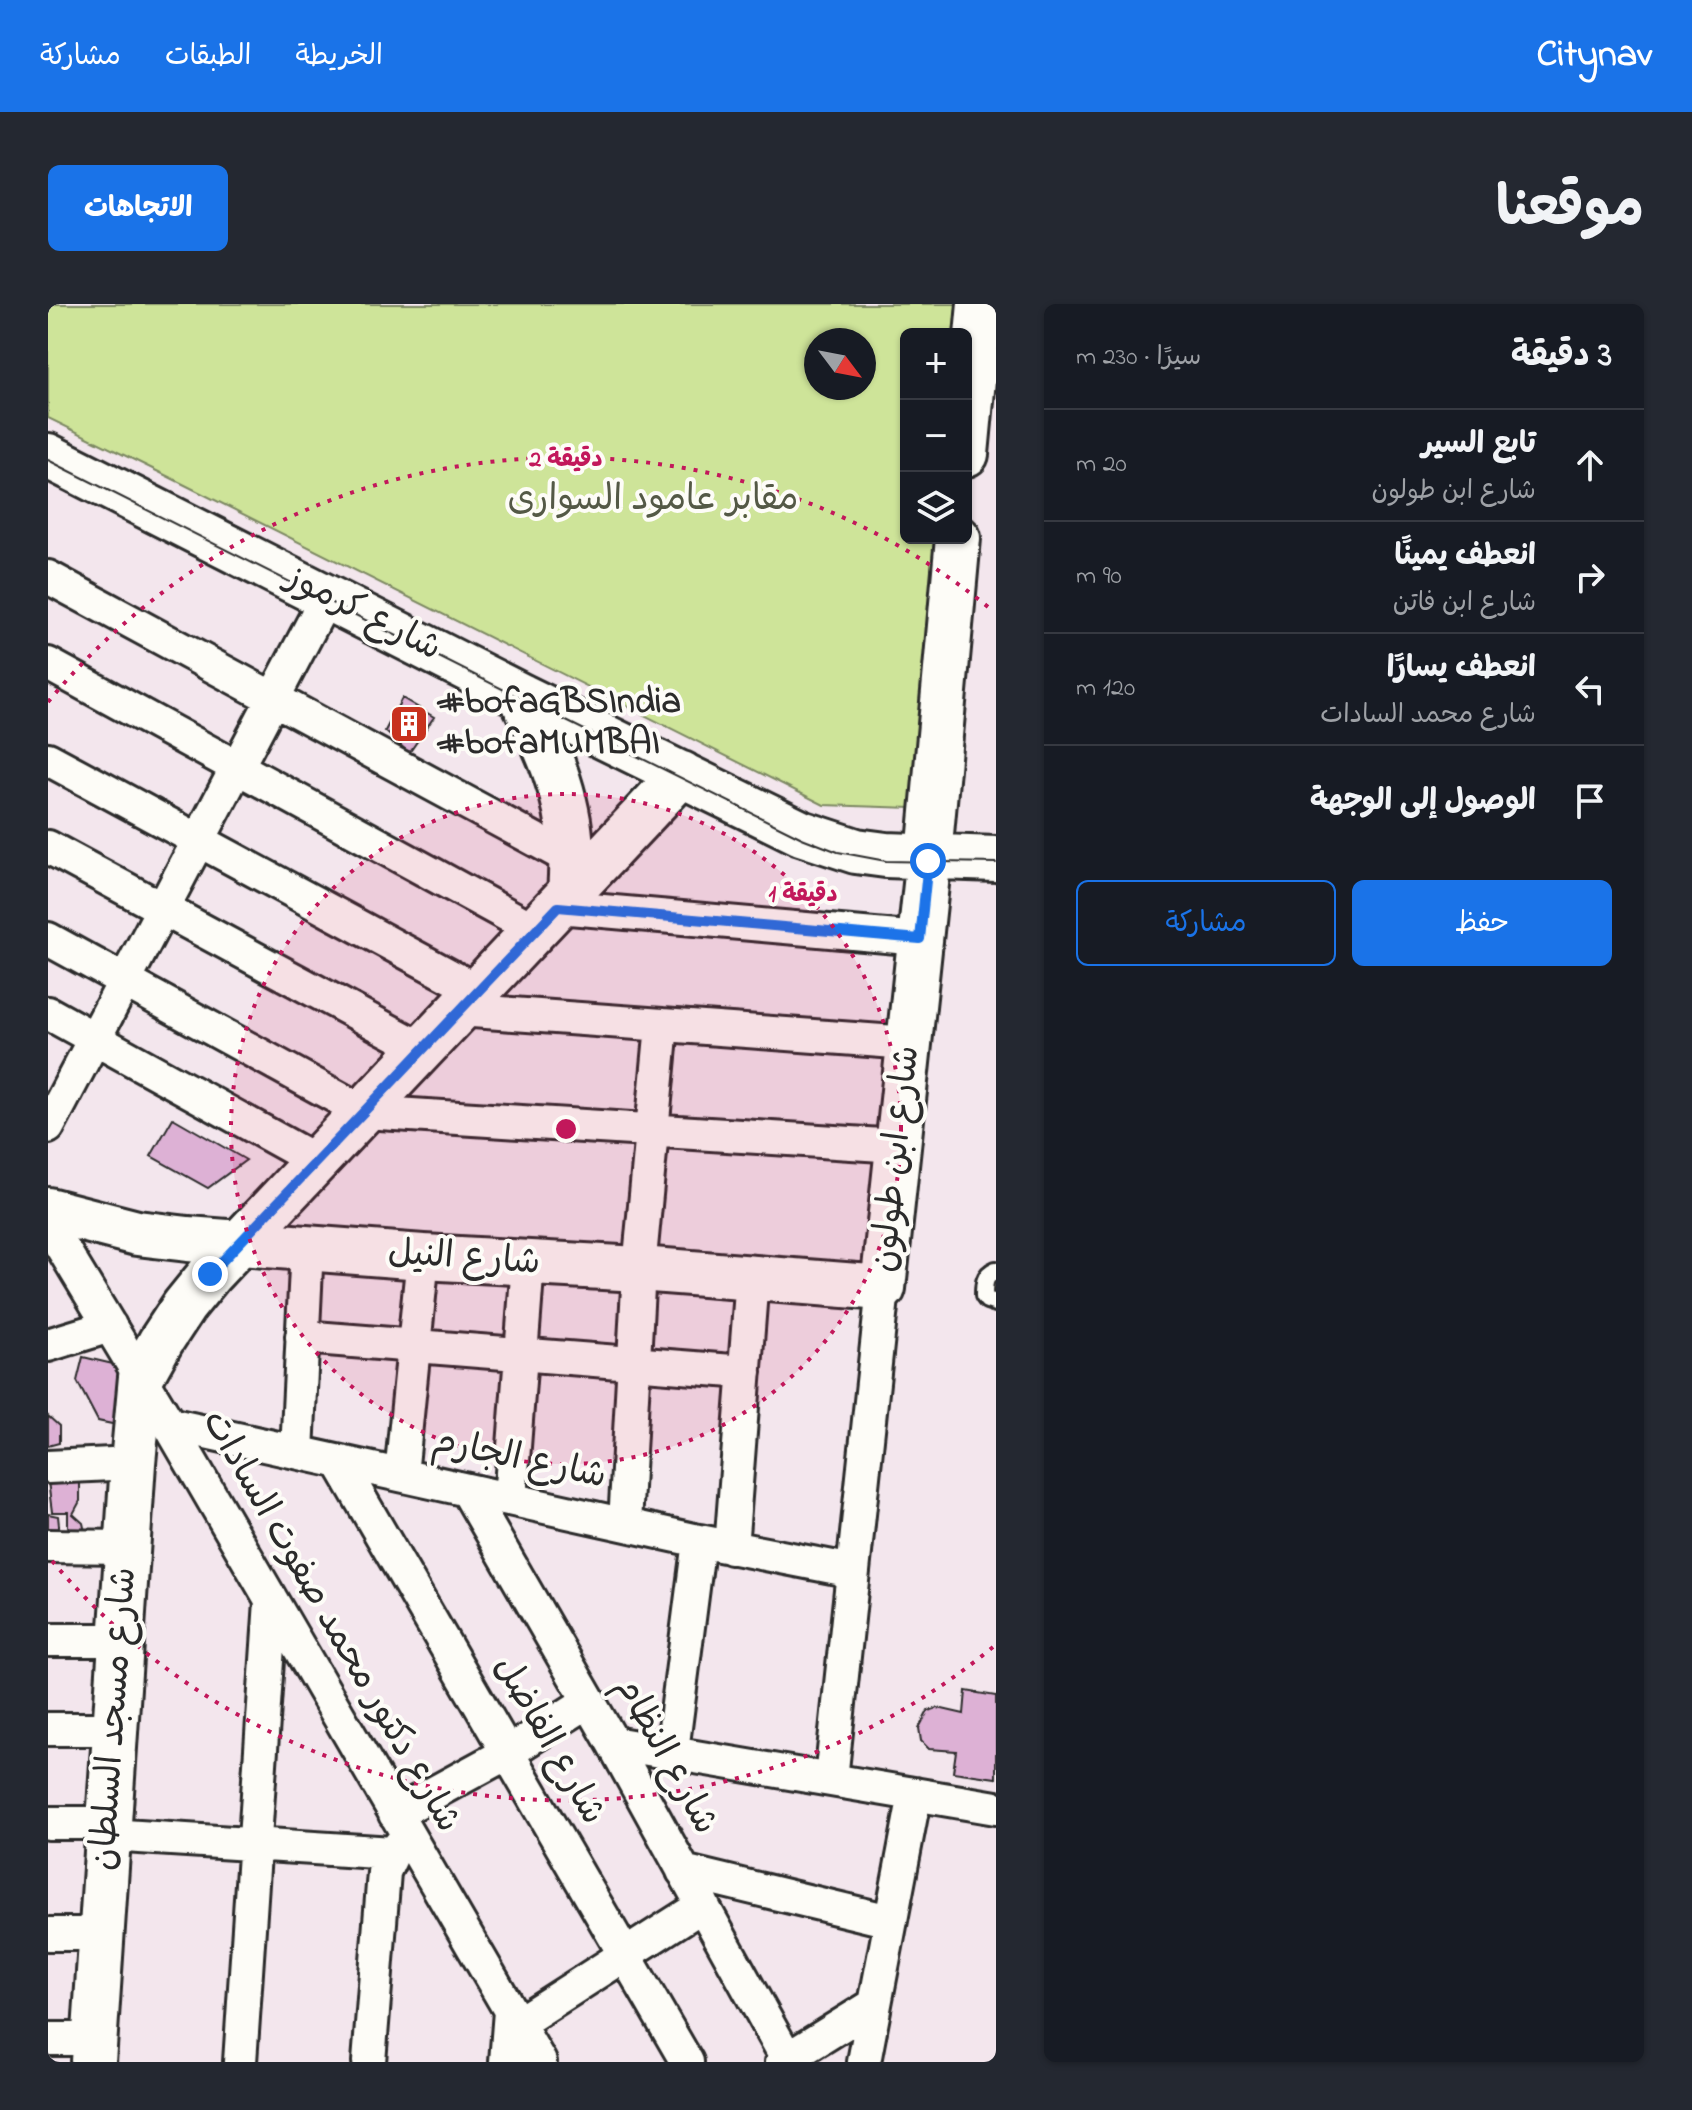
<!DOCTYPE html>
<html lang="ar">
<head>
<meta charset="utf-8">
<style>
	body { margin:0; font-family:"Indie Flower","Playpen Sans Arabic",sans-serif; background:#242831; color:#f1f3f6; direction:rtl }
	.controls { position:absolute; right:24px; top:24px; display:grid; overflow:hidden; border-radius:12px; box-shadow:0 2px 6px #0004 }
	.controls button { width:72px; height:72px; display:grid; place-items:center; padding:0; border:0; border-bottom:2px solid #363941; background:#171b24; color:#f1f3f6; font:40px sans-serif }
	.compass { position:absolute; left:756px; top:24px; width:72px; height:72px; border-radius:50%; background:#171b24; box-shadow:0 2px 6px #0004; rotate:122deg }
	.stop { position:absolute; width:24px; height:24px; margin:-18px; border:6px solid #1a73e8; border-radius:50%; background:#fff }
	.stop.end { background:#1a73e8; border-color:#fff; box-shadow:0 2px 8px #0008 }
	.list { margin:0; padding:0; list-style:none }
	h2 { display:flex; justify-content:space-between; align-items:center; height:104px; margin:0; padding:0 32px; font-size:34px }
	h2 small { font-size:26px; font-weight:400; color:#9ea1a6 }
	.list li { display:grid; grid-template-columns:52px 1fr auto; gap:24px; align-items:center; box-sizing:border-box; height:112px; padding:0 32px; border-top:2px solid #363941 }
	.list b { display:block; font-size:30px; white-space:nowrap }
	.list p { margin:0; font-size:26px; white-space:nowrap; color:#9ea1a6 }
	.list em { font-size:26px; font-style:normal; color:#9ea1a6 }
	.actions { display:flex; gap:16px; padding:24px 32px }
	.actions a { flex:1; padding:18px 0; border:2px solid #1a73e8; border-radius:12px; text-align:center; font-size:28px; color:#1a73e8 }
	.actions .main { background:#1a73e8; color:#fff }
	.icon { flex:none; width:44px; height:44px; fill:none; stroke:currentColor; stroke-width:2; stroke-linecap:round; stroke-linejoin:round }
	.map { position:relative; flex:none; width:948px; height:1758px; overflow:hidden; direction:ltr; border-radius:12px }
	header { display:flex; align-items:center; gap:48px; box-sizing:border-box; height:112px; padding:0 40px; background:#1a73e8; color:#fff }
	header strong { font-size:38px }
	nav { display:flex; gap:44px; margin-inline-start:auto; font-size:28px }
	.intro { display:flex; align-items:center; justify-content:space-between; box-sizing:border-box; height:192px; padding:0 48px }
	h1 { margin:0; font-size:56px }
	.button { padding:20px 36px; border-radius:12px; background:#1a73e8; color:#fff; font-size:28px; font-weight:700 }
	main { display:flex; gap:48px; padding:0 48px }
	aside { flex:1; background:#171b24; border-radius:12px; box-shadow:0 2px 6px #0004 }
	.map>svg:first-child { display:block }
	.green { fill:#cee499; stroke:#7c8862; stroke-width:2; fill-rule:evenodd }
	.building { fill:#ddb1d5; stroke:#2b2b2b; stroke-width:2 }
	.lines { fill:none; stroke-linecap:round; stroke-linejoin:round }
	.lane-casing { stroke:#2b2b2b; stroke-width:22 }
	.street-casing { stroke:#2b2b2b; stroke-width:38 }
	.secondary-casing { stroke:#2b2b2b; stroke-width:50 }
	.lane { stroke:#fdfcf7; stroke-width:16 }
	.street { stroke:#fdfcf7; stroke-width:32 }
	.secondary { stroke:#fdfcf7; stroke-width:44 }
	.tram { stroke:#2b2b2b; stroke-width:2 }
	.route { stroke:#1a73e8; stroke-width:10 }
	.ring { fill:none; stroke:#c2185b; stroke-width:4; stroke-dasharray:4 8 }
	.labels { text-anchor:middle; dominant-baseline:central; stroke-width:8; stroke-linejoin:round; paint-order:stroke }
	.park-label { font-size:36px; fill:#545946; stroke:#fdfcf7 }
	.street-label { font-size:36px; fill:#2b2b2b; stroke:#fdfcf7 }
	.poi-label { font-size:36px; font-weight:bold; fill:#2b2b2b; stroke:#fdfcf7; text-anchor:start }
	.centre { fill:#c2185b; stroke:#fdfcf7; stroke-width:4 }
	.ring-label { font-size:24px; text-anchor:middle; font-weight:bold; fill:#c2185b; stroke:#fdfcf7; stroke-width:8; stroke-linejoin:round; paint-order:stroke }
</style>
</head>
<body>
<header>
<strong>Citynav</strong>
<nav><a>الخريطة</a><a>الطبقات</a><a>مشاركة</a></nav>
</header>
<div class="intro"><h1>موقعنا</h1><a class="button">الاتجاهات</a></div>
<main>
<aside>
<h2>3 دقيقة<small>سيرًا · 230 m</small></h2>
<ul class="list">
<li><svg class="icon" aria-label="ahead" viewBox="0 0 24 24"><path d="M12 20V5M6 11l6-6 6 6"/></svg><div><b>تابع السير</b><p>شارع ابن طولون</p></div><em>20 m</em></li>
<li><svg class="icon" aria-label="right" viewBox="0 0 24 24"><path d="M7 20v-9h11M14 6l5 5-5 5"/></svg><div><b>انعطف يمينًا</b><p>شارع ابن فاتن</p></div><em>90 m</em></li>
<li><svg class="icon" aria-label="left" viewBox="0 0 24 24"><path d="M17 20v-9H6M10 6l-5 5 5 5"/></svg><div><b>انعطف يسارًا</b><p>شارع محمد السادات</p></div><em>120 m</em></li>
<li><svg class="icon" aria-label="arrive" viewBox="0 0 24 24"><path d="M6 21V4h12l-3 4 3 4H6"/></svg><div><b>الوصول إلى الوجهة</b></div></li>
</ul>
<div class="actions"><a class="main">حفظ</a><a>مشاركة</a></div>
</aside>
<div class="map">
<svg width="948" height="1758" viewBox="0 0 948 1758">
	<rect width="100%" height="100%" fill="#f3e6ed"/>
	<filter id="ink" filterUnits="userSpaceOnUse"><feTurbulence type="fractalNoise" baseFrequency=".0125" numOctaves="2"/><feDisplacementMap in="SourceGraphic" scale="16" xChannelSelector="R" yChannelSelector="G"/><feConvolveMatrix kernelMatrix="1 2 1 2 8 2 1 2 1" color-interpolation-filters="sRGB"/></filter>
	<g filter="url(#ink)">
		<path class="green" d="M 0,0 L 925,0 L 918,30 L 858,30 L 858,234 L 897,234 L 864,504 L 776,501 L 121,173 L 0,114 ZM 768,36 L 816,36 L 816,84 L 768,84 Z"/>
		<path class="building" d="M 354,394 L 386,413 L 361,449 L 337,427 Z
			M 125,814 L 198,856 L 160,884 L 103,852 Z
			M 35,1053 L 82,1064 L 83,1124 L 50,1117 L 29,1077 Z
			M 0,1112 L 11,1122 L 11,1139 L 0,1142 Z
			M 0,1177 L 32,1179 L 32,1197 L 25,1210 L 35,1219 L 37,1228 L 22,1230 L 20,1222 L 20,1208 L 4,1208 Z
			M 0,1210 L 10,1212 L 12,1231 L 0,1230 Z
			M 918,1387 L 948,1392 L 948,1474 L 905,1468 L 908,1447 L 881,1445 L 873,1437 L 871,1424 L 880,1407 L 890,1404 L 916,1410 Z"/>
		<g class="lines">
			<defs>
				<path id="lane" d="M 948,966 C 936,971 936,980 936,992 L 939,996 L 948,999"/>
				<path id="street" d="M 0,273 L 523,555
					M 0,360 L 487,626
					M 0,455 L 430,687
					M 0,543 L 375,745
					M 510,603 L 872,635
					M 0,635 L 316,808 L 850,842
					M 411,706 L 861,739
					M 0,709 L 268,857
					M 0,823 L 279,292
					M 0,920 L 121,1120 L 492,1758
					M 254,1033 L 697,1068
					M 0,1041 L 62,1022
					M 121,1120 L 651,1237 L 805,1267
					M 249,1148 L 259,943
					M 291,1158 L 639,1758
					M 0,1163 L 85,1159
					M 353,1171 L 375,953
					M 419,1186 L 565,1439 L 741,1758
					M 462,1195 L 480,959
					M 577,1220 L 591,965 L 614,721
					M 0,1242 L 79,1243
					M 683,1244 L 704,974
					M 0,1336 L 73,1336
					M 0,1425 L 67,1425
					M 565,1439 L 948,1504
					M 624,1447 L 651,1237
					M 783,1475 L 835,984
					M 347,1510 L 461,1448 L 541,1397
					M 0,1519 L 61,1519
					M 60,1531 L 345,1549
					M 635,1567 L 842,1617
					M 0,1630 L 53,1630
					M 469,1720 L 655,1601
					M 0,1735 L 46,1735
					M 192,1758 L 223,1297
					M 321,1758 L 336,1568 L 345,1549 L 358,1534
					M 458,1758 L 462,1707
					M 734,1758 L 826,1701
					M 816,1758 L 867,1490"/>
				<path id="secondary" d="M 918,150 L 932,0
					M 0,152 L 473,392 L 753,529 L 808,547 L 838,551 L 948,555
					M 473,392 C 498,441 521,490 523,546 C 524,560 523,575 522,590
					M 0,906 L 89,929 L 140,935 L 375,953 L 591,965 L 835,984 L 881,552 L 910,234
					M 45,1758 L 85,1159 L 93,1073 L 113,1037 L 136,1002 L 162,970 L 634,470"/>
			</defs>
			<use href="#lane" class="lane-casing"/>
			<use href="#street" class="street-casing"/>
			<use href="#secondary" class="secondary-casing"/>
			<use href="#lane" class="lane"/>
			<use href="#street" class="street"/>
			<use href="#secondary" class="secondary"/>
			<path class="tram" d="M 0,156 L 476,396 L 754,534 L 790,548 L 838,557 L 948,559"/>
		</g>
	</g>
	<g class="lines" filter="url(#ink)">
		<path class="route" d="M 162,970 L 510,603 L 872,635 L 880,557"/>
	</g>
	<circle cx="518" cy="825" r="335" fill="#c2185b" fill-opacity=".12"/>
	<g class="ring">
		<circle cx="518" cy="825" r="335"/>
		<path d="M945 1343A671 671 0 0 1 0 1252M0 398A671 671 0 0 1 945 307"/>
	</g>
	<defs>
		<symbol id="building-square" viewBox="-11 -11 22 22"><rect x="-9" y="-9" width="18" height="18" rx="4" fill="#c8321e" stroke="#fdfcf7"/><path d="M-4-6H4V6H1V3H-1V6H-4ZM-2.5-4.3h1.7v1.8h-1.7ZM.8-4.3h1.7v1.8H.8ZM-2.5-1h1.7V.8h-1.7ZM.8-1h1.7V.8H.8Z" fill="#fff"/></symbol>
	</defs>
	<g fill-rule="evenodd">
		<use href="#building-square" x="339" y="398" width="44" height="44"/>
	</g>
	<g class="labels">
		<g class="park-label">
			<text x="605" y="196">مقابر عامود السوارى</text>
		</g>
		<g class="street-label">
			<text transform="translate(315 310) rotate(27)">شارع كرموز</text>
			<text transform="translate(849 855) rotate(-84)">شارع ابن طولون</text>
			<text transform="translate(416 955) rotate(4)">شارع النيل</text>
			<text transform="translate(471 1156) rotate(12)">شارع الجارم</text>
			<text transform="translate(282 1318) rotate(60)">شارع دكتور محمد صفوت السادات</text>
			<text transform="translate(67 1415) rotate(-86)">شارع مسجد السلطان</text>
			<text transform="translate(500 1437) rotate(60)">شارع الفاضل</text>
			<text transform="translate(617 1452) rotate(61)">شارع النظام</text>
		</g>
		<g class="poi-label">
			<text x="389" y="399">#bofaGBSIndia<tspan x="389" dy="41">#bofaMUMBAI</tspan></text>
		</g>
	</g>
	<circle cx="518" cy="825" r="12" class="centre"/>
	<g class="ring-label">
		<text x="518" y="162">2 دقيقة</text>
		<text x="755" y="597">1 دقيقة</text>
	</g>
</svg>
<div class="controls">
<button>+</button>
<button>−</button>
<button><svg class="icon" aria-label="layers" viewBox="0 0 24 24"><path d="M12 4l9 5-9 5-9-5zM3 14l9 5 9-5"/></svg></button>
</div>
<svg class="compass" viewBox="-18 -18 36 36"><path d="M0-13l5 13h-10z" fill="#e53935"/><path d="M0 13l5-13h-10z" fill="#9ea1a6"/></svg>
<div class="stop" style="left:880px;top:557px"></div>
<div class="stop end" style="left:162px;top:970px"></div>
</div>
</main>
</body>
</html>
